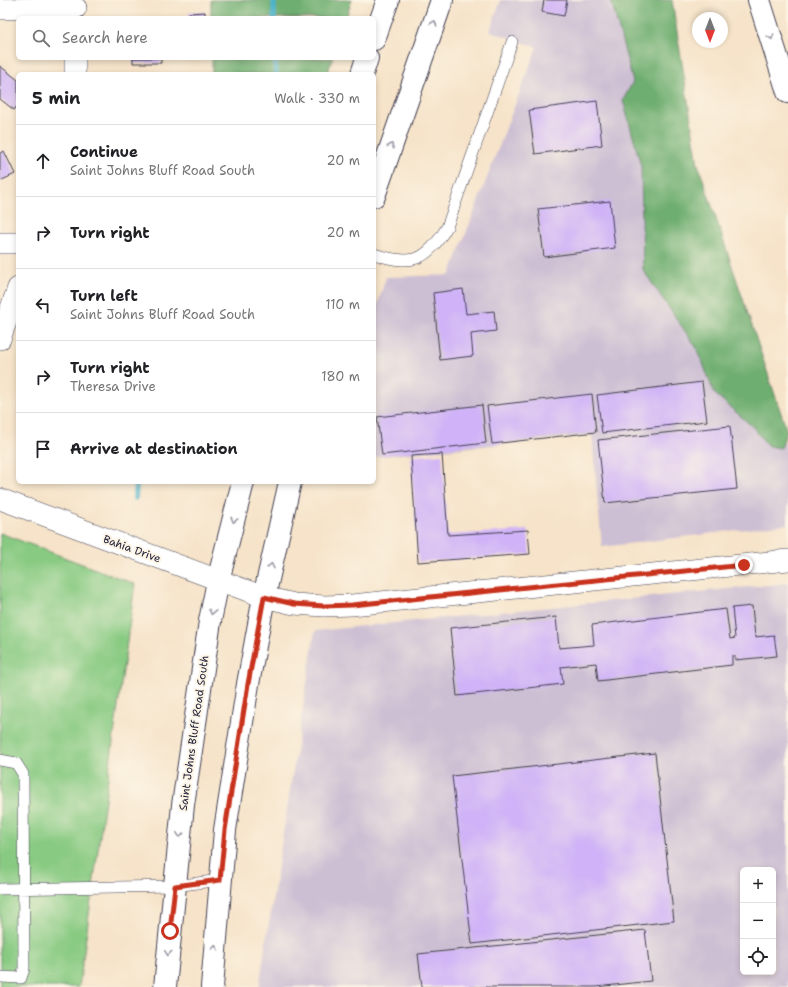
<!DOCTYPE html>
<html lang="en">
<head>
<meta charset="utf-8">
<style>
	body { margin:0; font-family:"Shantell Sans",sans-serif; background:#f2f2f2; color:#202124 }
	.controls { position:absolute; right:12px; bottom:12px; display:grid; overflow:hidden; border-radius:6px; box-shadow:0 2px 6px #0003 }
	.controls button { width:36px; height:36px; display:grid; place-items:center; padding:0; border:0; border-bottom:1px solid #e0e0e0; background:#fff; color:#202124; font:20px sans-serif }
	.compass { position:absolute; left:692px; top:12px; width:36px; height:36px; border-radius:50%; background:#fff; box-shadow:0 2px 6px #0003; rotate:180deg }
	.stop { position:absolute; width:12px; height:12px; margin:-9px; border:3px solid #c8321e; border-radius:50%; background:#fff }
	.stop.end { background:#c8321e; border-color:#fff; box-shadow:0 1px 4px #0008 }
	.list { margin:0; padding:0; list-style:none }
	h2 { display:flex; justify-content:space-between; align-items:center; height:52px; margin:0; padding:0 16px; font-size:17px }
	h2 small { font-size:13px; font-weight:400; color:#757577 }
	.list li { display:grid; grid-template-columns:26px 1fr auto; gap:12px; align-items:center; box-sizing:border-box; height:72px; padding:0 16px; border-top:1px solid #e0e0e0 }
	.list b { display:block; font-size:15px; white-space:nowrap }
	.list p { margin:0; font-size:13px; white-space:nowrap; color:#757577 }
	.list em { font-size:13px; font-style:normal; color:#757577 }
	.icon { flex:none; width:22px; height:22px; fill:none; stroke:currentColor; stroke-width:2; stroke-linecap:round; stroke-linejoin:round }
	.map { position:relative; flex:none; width:788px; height:987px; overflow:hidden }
	.search { position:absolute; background:#fff; box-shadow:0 2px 6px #0003; left:16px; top:16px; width:360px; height:44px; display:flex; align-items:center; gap:10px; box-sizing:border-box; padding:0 14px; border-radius:6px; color:#757577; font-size:15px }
	.panel { position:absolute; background:#fff; box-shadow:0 2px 6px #0003; left:16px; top:72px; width:360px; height:412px; border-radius:6px }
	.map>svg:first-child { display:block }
	.industrial { fill:#ccbed3; fill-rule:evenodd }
	.green { fill:#88ca82; stroke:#55765e }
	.forest { fill:#6eae70; stroke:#486856 }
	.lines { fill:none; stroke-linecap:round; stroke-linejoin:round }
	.stream { stroke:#4cb2ca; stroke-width:5.5 }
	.building { fill:#cfb2f7 }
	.service-casing { stroke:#423f50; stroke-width:12 }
	.minor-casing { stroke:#423f50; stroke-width:22 }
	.secondary-casing { stroke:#423f50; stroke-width:24 }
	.motorway-casing { stroke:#423f50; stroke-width:24 }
	.service { stroke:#fff; stroke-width:11 }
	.minor { stroke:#fff; stroke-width:21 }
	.secondary { stroke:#fff; stroke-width:22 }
	.motorway { stroke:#fff; stroke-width:22 }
	.oneway { stroke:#9c9ca7 }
	.route { stroke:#c8321e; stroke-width:5 }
	.labels { text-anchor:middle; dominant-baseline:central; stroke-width:4; stroke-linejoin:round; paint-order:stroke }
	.street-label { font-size:11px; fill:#22223b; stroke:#fcf5e5 }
</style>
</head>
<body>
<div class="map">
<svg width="788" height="987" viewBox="0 0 788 987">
	<rect width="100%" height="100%" fill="#fcf5e5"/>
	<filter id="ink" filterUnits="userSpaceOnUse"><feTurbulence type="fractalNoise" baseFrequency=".025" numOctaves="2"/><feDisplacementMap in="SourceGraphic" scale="8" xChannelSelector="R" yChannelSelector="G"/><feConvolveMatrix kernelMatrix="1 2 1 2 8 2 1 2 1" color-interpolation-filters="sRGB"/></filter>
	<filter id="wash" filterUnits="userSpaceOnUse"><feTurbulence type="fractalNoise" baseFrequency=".012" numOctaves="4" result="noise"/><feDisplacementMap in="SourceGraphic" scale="16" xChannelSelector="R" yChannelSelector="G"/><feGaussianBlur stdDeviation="0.9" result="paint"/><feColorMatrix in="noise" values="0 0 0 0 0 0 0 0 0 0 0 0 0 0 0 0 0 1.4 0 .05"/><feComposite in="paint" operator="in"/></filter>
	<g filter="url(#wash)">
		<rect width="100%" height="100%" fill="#f6e3c9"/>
		<path class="industrial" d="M 501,0 L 637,0 L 788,453 L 788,524 L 602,547 L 592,435 L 374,457 L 374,316 L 386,277 L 450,275 L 537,47 L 490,31 Z
			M 788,583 L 788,987 L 259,987 L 315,631 ZM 743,870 L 773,870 L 773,972 L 743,972 Z"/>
		<path class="green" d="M 0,533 L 135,584 L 79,987 L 0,987 Z"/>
		<path class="forest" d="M 211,0 L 352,0 L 346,18 L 211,18 Z
			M 611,0 L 672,0 L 698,164 L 787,431 L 781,448 L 768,446 L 753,427 L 714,393 L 698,350 L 643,270 L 641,166 L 623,100 L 633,82 Z
			M 212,58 L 333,58 L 327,74 L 212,74 Z"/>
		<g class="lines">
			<path class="stream" d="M 274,0 L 274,18
				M 275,58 L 276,74
				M 135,498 L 137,482"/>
		</g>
		<g id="blocks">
			<path class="building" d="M 544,0 L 567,0 L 564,16 L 542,12 Z
				M 205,12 L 205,18 L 189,18 L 189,13 Z
				M 133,58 L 161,58 L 161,63 L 133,63 Z
				M 0,66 L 18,80 L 18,105 L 14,110 L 0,99 Z
				M 597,101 L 602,145 L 535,154 L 529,110 Z
				M 4,151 L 15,174 L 0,181 L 0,153 Z
				M 610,201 L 615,248 L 544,257 L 538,209 Z
				M 463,289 L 466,314 L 494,311 L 496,331 L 471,334 L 473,356 L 440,360 L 433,293 Z
				M 702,382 L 707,421 L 602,433 L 597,395 Z
				M 592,394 L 596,432 L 492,444 L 487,406 Z
				M 482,405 L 486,443 L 382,455 L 377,417 Z
				M 730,426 L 737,489 L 605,503 L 598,440 Z
				M 442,454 L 448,535 L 528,530 L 530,554 L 418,562 L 411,456 Z
				M 752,606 L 755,637 L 774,635 L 777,656 L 735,660 L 735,656 L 732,656 L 732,665 L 598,681 L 596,663 L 561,667 L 563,684 L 457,696 L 450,628 L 556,617 L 559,648 L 594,645 L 592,625 L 726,609 L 730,639 L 735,638 L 732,608 Z
				M 655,753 L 674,921 L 472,944 L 452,776 Z
				M 645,930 L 651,981 L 596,987 L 422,987 L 418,954 Z"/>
		</g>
	</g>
	<g filter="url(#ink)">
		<use href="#blocks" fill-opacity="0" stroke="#423f50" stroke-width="1"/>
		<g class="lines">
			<defs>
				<path id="service" d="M 374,254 C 412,266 426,262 447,227 L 512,42
					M 0,760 L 16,763 L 23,774 L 24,969 L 21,978 L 0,977
					M 0,889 L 175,886 L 220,880"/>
				<path id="minor" d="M 0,9 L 76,8
					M 75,74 L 75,58
					M 0,243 L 18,243
					M 0,339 L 18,288
					M 0,499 L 264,597 L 294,604 L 324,606 L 352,605 L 788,560"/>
				<path id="secondary" d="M 374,39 L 388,0
					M 362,74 L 367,58
					M 374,196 L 442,0
					M 165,987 L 183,805 L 210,621 L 218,581 L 243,482
					M 212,987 L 225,830 L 248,684 L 264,597 L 290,482"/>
				<path id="motorway" d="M 759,0 L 788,92"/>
			</defs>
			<use href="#service" class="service-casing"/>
			<use href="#minor" class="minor-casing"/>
			<use href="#secondary" class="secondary-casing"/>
			<use href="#motorway" class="motorway-casing"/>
			<use href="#service" class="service"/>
			<use href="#minor" class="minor"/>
			<use href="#secondary" class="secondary"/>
			<use href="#motorway" class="motorway"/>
		</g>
		<defs><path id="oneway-chevron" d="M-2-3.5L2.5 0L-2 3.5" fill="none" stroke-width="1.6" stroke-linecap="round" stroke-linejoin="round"/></defs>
		<g class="oneway">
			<use href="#oneway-chevron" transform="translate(434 23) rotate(-71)"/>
			<use href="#oneway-chevron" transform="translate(771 37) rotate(72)"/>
			<use href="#oneway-chevron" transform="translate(391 146) rotate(-71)"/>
			<use href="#oneway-chevron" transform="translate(234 520) rotate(104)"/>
			<use href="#oneway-chevron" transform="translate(271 566) rotate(-78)"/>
			<use href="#oneway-chevron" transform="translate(212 612) rotate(102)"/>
			<use href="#oneway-chevron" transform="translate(180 835) rotate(96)"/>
			<use href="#oneway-chevron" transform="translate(215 948) rotate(-86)"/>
			<use href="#oneway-chevron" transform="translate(168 953) rotate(96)"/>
		</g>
	</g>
	<g class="lines" filter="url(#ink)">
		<path class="route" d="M 170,931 L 175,886 L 220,880 L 225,830 L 248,684 L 264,597 L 294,604 L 324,606 L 352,605 L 744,565"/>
	</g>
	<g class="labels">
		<g class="street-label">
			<text transform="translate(132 549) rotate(20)">Bahia Drive</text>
			<text transform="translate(194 733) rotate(-82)">Saint Johns Bluff Road South</text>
		</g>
	</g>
</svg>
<div class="controls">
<button>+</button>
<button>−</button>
<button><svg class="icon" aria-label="locate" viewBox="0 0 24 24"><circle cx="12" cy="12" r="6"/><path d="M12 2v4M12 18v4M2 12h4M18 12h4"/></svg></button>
</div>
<svg class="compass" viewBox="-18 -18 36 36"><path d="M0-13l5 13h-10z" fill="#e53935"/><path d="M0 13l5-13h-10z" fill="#757577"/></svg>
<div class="stop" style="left:170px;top:931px"></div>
<div class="stop end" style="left:744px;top:565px"></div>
<div class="search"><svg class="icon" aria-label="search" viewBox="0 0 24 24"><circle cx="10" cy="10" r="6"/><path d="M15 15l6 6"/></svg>Search here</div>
<section class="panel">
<h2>5 min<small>Walk · 330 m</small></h2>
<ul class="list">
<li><svg class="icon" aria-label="ahead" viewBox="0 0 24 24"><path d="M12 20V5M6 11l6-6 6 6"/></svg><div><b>Continue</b><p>Saint Johns Bluff Road South</p></div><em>20 m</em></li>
<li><svg class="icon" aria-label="right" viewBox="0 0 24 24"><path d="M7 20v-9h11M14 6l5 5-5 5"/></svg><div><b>Turn right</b></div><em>20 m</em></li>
<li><svg class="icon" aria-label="left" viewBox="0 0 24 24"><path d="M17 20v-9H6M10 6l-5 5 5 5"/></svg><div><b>Turn left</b><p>Saint Johns Bluff Road South</p></div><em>110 m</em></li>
<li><svg class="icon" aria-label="right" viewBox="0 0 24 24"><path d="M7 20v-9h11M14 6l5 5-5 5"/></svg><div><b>Turn right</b><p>Theresa Drive</p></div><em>180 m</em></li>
<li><svg class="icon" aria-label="arrive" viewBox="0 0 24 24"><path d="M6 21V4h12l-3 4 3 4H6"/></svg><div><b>Arrive at destination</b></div></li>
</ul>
</section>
</div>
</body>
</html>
